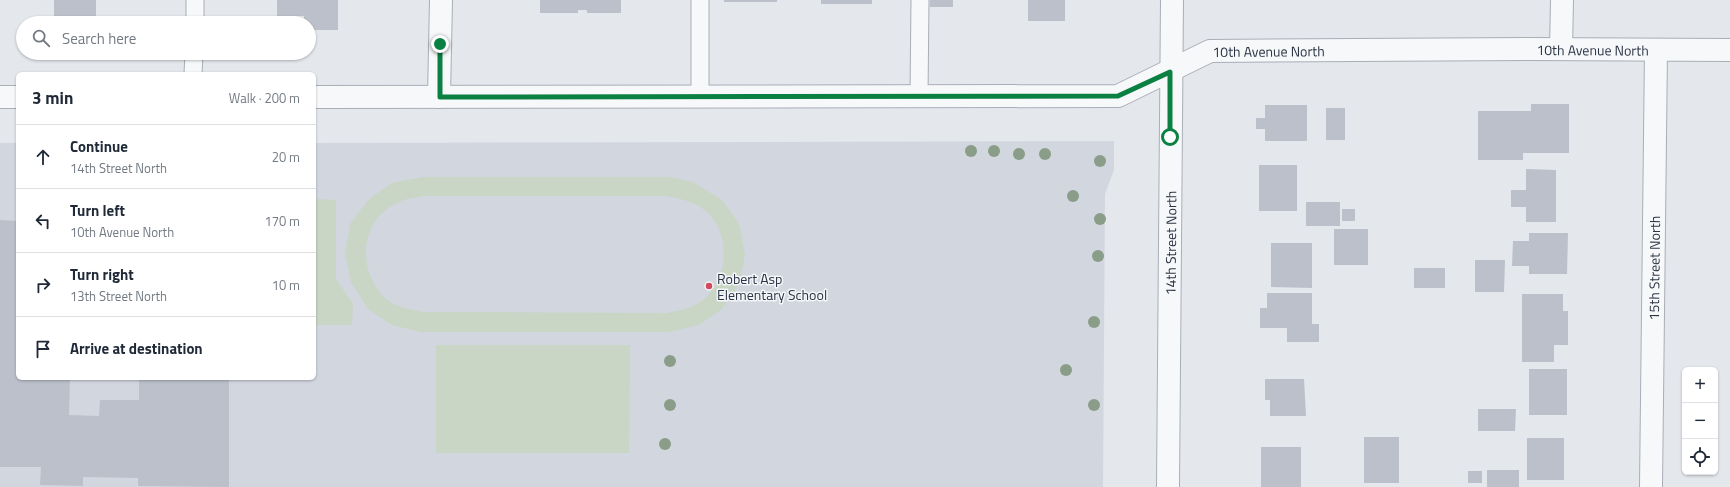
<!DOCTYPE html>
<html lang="en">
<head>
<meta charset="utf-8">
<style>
	body { margin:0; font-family:"Titillium Web",sans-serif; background:#f6f6f7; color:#1f2937 }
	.controls { position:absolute; right:12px; bottom:12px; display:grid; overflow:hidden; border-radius:6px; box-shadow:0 1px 3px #0004 }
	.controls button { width:36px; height:36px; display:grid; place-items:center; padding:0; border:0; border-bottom:1px solid #e0e1e3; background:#fff; color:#1f2937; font:20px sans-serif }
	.stop { position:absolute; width:12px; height:12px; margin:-9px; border:3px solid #0b8043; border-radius:50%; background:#fff }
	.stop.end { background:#0b8043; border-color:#fff; box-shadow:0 1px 4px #0008 }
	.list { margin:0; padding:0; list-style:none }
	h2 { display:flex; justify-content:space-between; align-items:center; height:52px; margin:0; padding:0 16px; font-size:17px }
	h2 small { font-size:13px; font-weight:400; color:#747a83 }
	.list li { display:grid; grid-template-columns:26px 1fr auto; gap:12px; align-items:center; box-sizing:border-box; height:64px; padding:0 16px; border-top:1px solid #e0e1e3 }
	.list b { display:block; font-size:15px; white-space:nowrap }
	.list p { margin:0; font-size:13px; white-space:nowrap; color:#747a83 }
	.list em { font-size:13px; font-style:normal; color:#747a83 }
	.icon { flex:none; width:22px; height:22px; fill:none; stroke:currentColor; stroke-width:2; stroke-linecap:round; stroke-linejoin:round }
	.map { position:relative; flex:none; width:1730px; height:487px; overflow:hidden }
	.search { position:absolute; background:#fff; box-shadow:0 1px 3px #0004; left:16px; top:16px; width:300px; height:44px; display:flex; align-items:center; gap:10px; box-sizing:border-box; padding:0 14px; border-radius:22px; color:#747a83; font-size:15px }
	.panel { position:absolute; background:#fff; box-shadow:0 1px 3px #0004; left:16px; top:72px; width:300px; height:308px; border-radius:6px }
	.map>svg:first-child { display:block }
	.built { fill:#d2d6de }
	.green { fill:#c9d6c5; fill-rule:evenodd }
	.building { fill:#bbc0ca }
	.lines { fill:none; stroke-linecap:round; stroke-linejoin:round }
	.service-casing { stroke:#a9aeb7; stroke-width:19 }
	.minor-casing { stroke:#a9aeb7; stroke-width:24 }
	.tertiary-casing { stroke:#a9aeb7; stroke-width:24 }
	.service { stroke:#f7f8fa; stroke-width:17 }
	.minor { stroke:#f7f8fa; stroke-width:22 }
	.tertiary { stroke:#f7f8fa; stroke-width:22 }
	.tree { fill:#899d89 }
	.route { stroke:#0b8043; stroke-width:5 }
	.poi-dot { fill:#d1495b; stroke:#f4f6f9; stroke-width:1.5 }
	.labels { text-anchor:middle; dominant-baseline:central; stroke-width:3; stroke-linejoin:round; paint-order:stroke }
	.street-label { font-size:14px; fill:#2b3445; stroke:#f4f6f9 }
	.poi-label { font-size:14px; fill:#2b3445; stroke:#f4f6f9; text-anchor:start }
</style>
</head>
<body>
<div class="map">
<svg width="1730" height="487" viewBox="0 0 1730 487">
	<rect width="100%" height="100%" fill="#e4e7ec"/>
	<path class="built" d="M 1114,141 L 1114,170 L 1105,194 L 1103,487 L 0,487 L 0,143 L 18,143 L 18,378 L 314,378 L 314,143 Z"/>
	<path class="green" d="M 422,177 L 669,177 L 693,182 L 722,200 L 739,224 L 745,255 L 739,284 L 722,309 L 699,325 L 669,332 L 421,332 L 392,325 L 368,309 L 351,282 L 345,254 L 350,224 L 369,199 L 392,183 ZM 423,196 L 667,196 C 682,199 697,202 709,214 C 734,241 727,292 691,307 C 684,310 674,311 667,313 L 423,312 C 409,309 392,307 382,295 C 356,264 361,219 399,202 C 407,198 416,198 423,196 Z
		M 314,199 L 336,200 L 336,279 L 353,304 L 352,325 L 314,325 Z
		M 436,345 L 630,345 L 629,453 L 436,453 Z"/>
	<path class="building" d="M 54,0 L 96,0 L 96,23 L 54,23 Z
		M 277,0 L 338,0 L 338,30 L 309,30 L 309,23 L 304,23 L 304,16 L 277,16 Z
		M 540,0 L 621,0 L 621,13 L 587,13 L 587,10 L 578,10 L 578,13 L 540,13 Z
		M 724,0 L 777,0 L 777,2 L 724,2 Z
		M 821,0 L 872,0 L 872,4 L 821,4 Z
		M 930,0 L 953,0 L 953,7 L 930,7 Z
		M 1028,0 L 1065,0 L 1065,21 L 1028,21 Z
		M 1531,104 L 1569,104 L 1569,153 L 1523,153 L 1523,160 L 1478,160 L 1478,111 L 1531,111 Z
		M 1265,105 L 1307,105 L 1307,141 L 1265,141 L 1265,129 L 1256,129 L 1256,118 L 1265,118 Z
		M 1326,108 L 1345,108 L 1345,140 L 1326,140 Z
		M 1259,165 L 1297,165 L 1297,211 L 1259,211 Z
		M 1526,169 L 1556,170 L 1556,222 L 1526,222 L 1526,207 L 1511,207 L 1511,190 L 1526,190 Z
		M 1306,202 L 1340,202 L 1340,226 L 1306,226 Z
		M 1342,209 L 1355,209 L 1355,221 L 1342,221 Z
		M 0,220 L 18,221 L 18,378 L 70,378 L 69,415 L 99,416 L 100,400 L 139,400 L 139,378 L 229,378 L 229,487 L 138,486 L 138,478 L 83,477 L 83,486 L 40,485 L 41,467 L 0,467 Z
		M 1334,229 L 1368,229 L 1368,265 L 1334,265 Z
		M 1529,233 L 1568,233 L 1567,274 L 1529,274 L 1529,266 L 1512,266 L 1513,241 L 1529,241 Z
		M 1271,243 L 1312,243 L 1312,288 L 1271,287 Z
		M 1475,260 L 1505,260 L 1504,292 L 1475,292 Z
		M 1414,268 L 1445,268 L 1445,288 L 1414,288 Z
		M 1267,293 L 1312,293 L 1312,324 L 1319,324 L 1319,342 L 1287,342 L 1287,328 L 1260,328 L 1260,308 L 1267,308 Z
		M 1522,294 L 1563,294 L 1563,311 L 1568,311 L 1568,345 L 1554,345 L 1554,362 L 1522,362 Z
		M 1529,369 L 1567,369 L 1567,415 L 1529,415 Z
		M 1265,379 L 1304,379 L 1306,416 L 1270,416 L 1270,400 L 1265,400 Z
		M 1478,409 L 1516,409 L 1515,431 L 1478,431 Z
		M 1364,437 L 1399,437 L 1399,483 L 1364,483 Z
		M 1527,438 L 1564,438 L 1564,480 L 1527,480 Z
		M 1261,447 L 1301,447 L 1301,487 L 1261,487 Z
		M 1487,470 L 1519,470 L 1519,487 L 1487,487 Z
		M 1468,471 L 1482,471 L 1482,483 L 1468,483 Z"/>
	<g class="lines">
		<defs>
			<path id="service" d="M 195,23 L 195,0
				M 193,74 L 194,53
				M 700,96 L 700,0
				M 919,96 L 920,0"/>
			<g id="minor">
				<path d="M 1561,49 L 1562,0"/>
				<path d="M 0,97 L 18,97"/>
				<path id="s1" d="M 314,97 L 1118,96 L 1210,51 L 1529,49 L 1730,50"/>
				<path d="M 439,97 L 441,0"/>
				<path id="s2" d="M 1651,487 L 1656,50"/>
			</g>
			<g id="tertiary">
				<path id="s3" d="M 1168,487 L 1172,0"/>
			</g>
		</defs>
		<use href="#service" class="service-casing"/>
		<use href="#minor" class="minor-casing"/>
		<use href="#tertiary" class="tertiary-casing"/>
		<use href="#service" class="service"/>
		<use href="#minor" class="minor"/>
		<use href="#tertiary" class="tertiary"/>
	</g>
	<g class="tree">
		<circle cx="971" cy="151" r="6"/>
		<circle cx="994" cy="151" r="6"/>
		<circle cx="1019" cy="154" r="6"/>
		<circle cx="1045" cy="154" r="6"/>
		<circle cx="1100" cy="161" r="6"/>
		<circle cx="1073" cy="196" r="6"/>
		<circle cx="1100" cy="219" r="6"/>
		<circle cx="1098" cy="256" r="6"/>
		<circle cx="1094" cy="322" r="6"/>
		<circle cx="670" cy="361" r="6"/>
		<circle cx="1066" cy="370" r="6"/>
		<circle cx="670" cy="405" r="6"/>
		<circle cx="1094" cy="405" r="6"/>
		<circle cx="665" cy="444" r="6"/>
	</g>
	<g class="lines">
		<path class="route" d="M 440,44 L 440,97 L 1118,96 L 1170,72 L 1170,137"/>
	</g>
	<circle class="poi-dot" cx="709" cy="286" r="4"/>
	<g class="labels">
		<g class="street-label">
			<text stroke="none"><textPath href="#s1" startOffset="1289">10th Avenue North</textPath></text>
			<text stroke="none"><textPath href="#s1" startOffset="965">10th Avenue North</textPath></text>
			<text stroke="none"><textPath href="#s3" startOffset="244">14th Street North</textPath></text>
			<text stroke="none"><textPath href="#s2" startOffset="219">15th Street North</textPath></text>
		</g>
		<g class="poi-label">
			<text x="717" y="278">Robert Asp<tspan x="717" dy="16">Elementary School</tspan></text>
		</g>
	</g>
</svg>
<div class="controls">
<button>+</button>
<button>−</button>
<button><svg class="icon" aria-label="locate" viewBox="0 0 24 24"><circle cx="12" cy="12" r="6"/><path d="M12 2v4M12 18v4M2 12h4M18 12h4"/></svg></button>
</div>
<div class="stop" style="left:1170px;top:137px"></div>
<div class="stop end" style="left:440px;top:44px"></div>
<div class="search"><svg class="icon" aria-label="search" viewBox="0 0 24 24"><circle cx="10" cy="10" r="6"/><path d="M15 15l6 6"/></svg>Search here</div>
<section class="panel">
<h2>3 min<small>Walk · 200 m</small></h2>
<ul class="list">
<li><svg class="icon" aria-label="ahead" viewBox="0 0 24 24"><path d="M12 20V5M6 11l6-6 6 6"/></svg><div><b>Continue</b><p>14th Street North</p></div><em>20 m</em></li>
<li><svg class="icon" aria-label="left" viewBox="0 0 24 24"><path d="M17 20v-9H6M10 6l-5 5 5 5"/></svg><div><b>Turn left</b><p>10th Avenue North</p></div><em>170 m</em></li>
<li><svg class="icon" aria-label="right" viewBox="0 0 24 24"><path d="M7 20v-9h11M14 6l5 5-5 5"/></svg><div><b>Turn right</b><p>13th Street North</p></div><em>10 m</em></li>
<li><svg class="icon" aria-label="arrive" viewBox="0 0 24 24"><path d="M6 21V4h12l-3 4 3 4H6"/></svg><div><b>Arrive at destination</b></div></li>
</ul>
</section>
</div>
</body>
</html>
